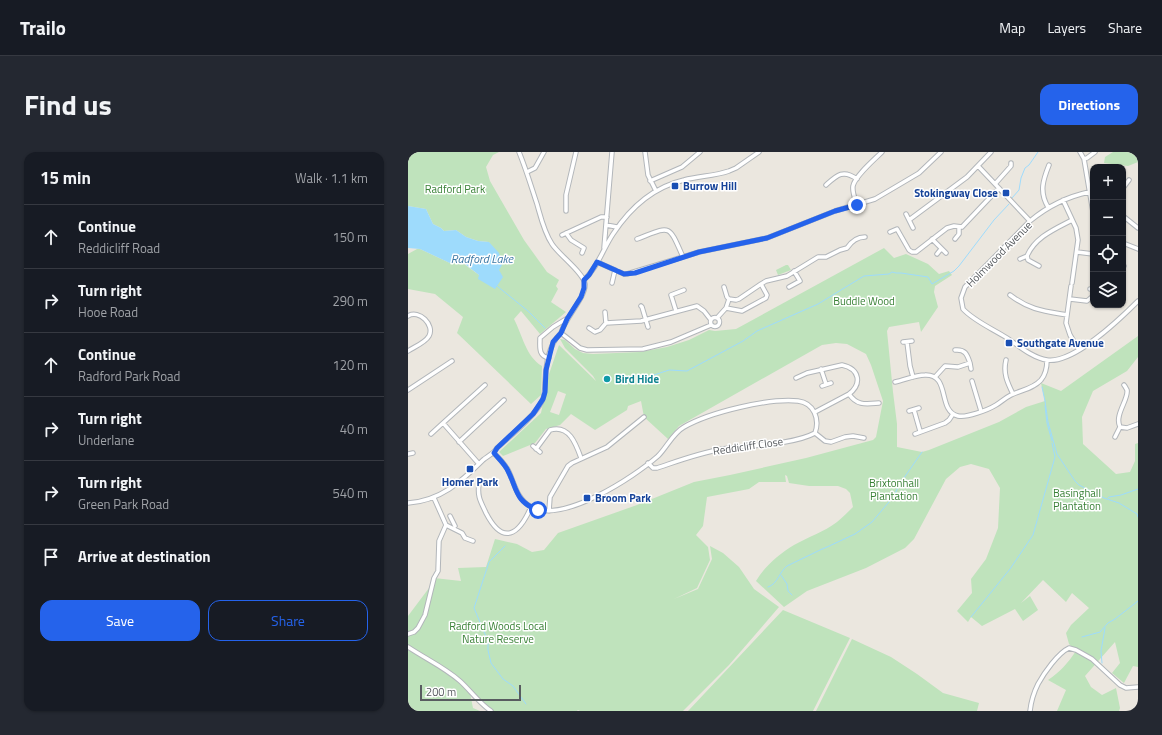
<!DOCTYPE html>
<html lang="en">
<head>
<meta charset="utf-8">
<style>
	body { margin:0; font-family:"Titillium Web",sans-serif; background:#242831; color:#f1f3f6 }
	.controls { position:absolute; right:12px; top:12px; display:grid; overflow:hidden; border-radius:8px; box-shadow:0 1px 3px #0004 }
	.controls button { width:36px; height:36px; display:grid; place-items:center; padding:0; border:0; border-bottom:1px solid #363941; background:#171b24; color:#f1f3f6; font:20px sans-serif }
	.scale { position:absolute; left:12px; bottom:10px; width:101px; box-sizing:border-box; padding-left:4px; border:2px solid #585c60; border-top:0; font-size:11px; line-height:14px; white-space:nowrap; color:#585c60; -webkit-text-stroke:3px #fff; paint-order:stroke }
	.stop { position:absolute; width:12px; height:12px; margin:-9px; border:3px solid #2563eb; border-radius:50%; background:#fff }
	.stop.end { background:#2563eb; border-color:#fff; box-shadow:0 1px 4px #0008 }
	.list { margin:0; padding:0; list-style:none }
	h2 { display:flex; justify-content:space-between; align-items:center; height:52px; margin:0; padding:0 16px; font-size:17px }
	h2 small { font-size:13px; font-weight:400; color:#9ea1a6 }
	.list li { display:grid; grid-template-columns:26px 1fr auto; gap:12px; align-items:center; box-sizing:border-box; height:64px; padding:0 16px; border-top:1px solid #363941 }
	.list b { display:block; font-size:15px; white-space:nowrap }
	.list p { margin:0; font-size:13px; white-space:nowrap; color:#9ea1a6 }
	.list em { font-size:13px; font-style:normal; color:#9ea1a6 }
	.actions { display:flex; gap:8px; padding:12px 16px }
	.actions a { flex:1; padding:9px 0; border:1px solid #2563eb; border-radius:12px; text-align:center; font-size:14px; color:#2563eb }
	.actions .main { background:#2563eb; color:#fff }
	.icon { flex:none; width:22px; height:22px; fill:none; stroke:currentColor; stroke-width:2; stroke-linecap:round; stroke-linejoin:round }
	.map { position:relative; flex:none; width:730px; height:559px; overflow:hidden; border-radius:12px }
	header { display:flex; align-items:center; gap:24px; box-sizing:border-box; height:56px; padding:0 20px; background:#171b24; border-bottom:1px solid #363941 }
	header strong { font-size:19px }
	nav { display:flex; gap:22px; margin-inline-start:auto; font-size:14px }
	.intro { display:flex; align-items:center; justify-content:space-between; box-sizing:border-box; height:96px; padding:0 24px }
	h1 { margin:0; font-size:28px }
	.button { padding:10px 18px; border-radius:12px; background:#2563eb; color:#fff; font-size:14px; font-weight:700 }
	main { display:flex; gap:24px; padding:0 24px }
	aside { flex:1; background:#171b24; border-radius:12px; box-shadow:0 1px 3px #0004 }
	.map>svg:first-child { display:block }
	.green { fill:#bfe3bc; fill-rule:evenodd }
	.water { fill:#9edbfc }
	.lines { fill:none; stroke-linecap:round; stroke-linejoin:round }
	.stream { stroke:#9edbfc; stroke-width:1 }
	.minor-casing { stroke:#b2b6ba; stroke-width:5.5 }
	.minor { stroke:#fff; stroke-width:3.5 }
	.route { stroke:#2563eb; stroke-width:5 }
	.transit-dot { fill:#1a4fb4; stroke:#fff; stroke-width:1.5 }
	.culture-dot { fill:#0f9aa8; stroke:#fff; stroke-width:1.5 }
	.labels { text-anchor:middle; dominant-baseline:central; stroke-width:3; stroke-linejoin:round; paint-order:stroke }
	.transit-label { font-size:11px; font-weight:bold; fill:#164399; stroke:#fff; text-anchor:start }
	.park-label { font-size:11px; fill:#398136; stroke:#fff }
	.street-label { font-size:11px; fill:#585c60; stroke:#fff }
	.culture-label { font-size:11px; font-weight:bold; fill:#0d838f; stroke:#fff; text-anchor:start }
	.water-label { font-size:12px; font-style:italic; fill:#3b77a4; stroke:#fff }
</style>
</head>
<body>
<header>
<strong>Trailo</strong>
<nav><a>Map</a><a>Layers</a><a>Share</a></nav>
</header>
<div class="intro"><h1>Find us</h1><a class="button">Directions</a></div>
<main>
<aside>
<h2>15 min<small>Walk · 1.1 km</small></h2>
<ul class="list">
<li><svg class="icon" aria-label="ahead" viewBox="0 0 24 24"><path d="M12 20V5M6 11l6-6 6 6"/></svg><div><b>Continue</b><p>Reddicliff Road</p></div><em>150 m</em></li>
<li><svg class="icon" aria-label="right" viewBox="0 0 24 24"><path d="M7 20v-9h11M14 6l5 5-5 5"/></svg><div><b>Turn right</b><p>Hooe Road</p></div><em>290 m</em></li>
<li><svg class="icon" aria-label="ahead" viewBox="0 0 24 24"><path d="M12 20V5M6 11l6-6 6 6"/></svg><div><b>Continue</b><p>Radford Park Road</p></div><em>120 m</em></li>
<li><svg class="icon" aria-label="right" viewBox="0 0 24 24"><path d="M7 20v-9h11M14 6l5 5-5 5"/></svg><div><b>Turn right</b><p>Underlane</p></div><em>40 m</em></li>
<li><svg class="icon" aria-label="right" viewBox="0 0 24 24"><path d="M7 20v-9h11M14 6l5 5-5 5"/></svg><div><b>Turn right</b><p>Green Park Road</p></div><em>540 m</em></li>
<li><svg class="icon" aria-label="arrive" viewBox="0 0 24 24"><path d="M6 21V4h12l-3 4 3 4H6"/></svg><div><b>Arrive at destination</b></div></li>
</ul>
<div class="actions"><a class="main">Save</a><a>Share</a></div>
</aside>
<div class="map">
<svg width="730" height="559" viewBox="0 0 730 559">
	<rect width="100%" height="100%" fill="#ebe7df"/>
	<path class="green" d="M 0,0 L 91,0 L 85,3 L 78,15 L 82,29 L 116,88 L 139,120 L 151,128 L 148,134 L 150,137 L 143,150 L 158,160 L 132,182 L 113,159 L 106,167 C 114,182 118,205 134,214 L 133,243 L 123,252 L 49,181 L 55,165 L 27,142 L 0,137 L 0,102 L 9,97 L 12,97 L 44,112 L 47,108 L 52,109 L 71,123 L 91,118 L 81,90 L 70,89 L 58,85 L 48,78 L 36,79 L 33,76 L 25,72 L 18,57 L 0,54 Z
		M 705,0 L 730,0 L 730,10 L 720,14 L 696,11 L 697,5 Z
		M 476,96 L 486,106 L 498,102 L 520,112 L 531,122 L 541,119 L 544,123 L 527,134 L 526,140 L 530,155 L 513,180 L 511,170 L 481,175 L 479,179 L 485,240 L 489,272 L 489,295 L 514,300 L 521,298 L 591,270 L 618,255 L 637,249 L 633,231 L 653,239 L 730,184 L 730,205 L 719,219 L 685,239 L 674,265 L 675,292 L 708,322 L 722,320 L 727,309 L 727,292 L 730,291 L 730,515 L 725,514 L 716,531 L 704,521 L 712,511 L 707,490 L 677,524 L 683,535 L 694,543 L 708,536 L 712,556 L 711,559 L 649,559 L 658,538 L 640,528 C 652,520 660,511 668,499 L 661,492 L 658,481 L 663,473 L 681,456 L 664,441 L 658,450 L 635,428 L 613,451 L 622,444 L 630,458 L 615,469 L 607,457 L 574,474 L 563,465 L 560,470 L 549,459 L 564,441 L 563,427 L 578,407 L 590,376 L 592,336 L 581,317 L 563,312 L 552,315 L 538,327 L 506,387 L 497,396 L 458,416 L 399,439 L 376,455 L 348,429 C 357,414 371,402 386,393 C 400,385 416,380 429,370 C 435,365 440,360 445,355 L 442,341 L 438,337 L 430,334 L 401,334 L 381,331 L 379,324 L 377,323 L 378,330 L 351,330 L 341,337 L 299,345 L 295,374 L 288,383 L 300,395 L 302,408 L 289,436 L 266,447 L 290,437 L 304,407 L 302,394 L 315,401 L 331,415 L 346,437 L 371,455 L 321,513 L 275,559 L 172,559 L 170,558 L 169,559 L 83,559 L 62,541 L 65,556 L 72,559 L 0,559 L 0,464 L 24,432 L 26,426 L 53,429 L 50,416 L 78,415 L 87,387 L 109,392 L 124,400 L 136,398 L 150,381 L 229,353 L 286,330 L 322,323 L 398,306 L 465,288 L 468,285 L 475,249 L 463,213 L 458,202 L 439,192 L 428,191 L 414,193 L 271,274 L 260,287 L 236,265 L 233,249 L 220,254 L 219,258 L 187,278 L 163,262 L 152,273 L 138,277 L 127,291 L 95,304 L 91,300 L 133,261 L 141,222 L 151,193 L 188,229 L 185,224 L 157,196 L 152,187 L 157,188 L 167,197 L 175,201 L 185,202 L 232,200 L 259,195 L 281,188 L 301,178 L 307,179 L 328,177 ZM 150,239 L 158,242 L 151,263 L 142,260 Z
		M 378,113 L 380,113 L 383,118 L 370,123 L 368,118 Z
		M 375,458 L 442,486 L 405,559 L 280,559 Z
		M 444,487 L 483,505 L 509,522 L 535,541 L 571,551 L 569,559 L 408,559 Z"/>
	<path class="water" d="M 0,54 L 18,57 L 25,72 L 33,76 L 36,79 L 48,78 L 58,85 L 70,89 L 81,90 L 91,101 L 94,113 L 91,118 L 95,125 L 87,137 L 70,127 L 71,123 L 53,109 L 49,110 L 47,108 L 44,112 L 12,97 L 0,96 Z"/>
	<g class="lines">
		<path class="stream" d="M 604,46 L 611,38 L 613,26 L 617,16 L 621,13 L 630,0
			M 89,134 L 120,159 L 137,176
			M 243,224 L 261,218 L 279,219 L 335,189 L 349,179 L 410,152 L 456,124 L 481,122 L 484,120 L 488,121 L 493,121 L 520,125 L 524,132 L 546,119 L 551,114 L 586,68 L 601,52
			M 634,235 L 637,249
			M 637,249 L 640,270 L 649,302 L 667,329 L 671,333 L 696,346 L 711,351 L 729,362 L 730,365
			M 637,254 L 639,271 L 644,289
			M 700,346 L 701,345 L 713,343 L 730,337
			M 97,394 L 81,410 L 66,456 L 80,489 L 80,498 L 83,511 L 95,527 L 105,534 L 118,552
			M 373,423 L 379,432 L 380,439 L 384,443
			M 360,435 C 370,432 371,420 379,414 L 412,398 L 419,395 L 447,382 L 464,370 L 486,344 L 491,333 L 514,300
			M 563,465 L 602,417 L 625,383 L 647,305 L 644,291
			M 674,485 L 692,480 L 700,471 L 707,467 L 730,449
			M 694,511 L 693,499 L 697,476"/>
		<defs>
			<path id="minor" d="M 111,0 C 118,17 123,34 129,52 C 133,66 136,80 144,92 C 151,103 176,121 177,132 C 178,145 157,166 153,181
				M 237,0 L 240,23 L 248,39
				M 672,0 L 676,7 L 685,60
				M 676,7 L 679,6 L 687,0
				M 570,14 L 622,69
				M 119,20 L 127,16 L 136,0
				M 242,29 L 274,15 L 292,0
				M 587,32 L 603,14 L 603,11
				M 418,33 C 429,23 435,17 449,27
				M 715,36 L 721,28
				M 681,40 C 658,45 640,54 622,69 L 557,135 L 553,146 L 555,157 C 566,169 585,177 599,186 C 611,194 625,206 639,208 C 665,212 712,167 730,149
				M 655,48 L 668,76 L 670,88 L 664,131
				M 449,53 C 447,47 444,40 445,34 C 447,24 466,8 474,0
				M 640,55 C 631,40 635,28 641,13
				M 158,59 L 158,43 L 168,0
				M 498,62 L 501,68
				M 715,64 L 730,76
				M 198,73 L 209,75
				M 505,76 L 501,68 L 559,25 L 583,0
				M 482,80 L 489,77 L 501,98 L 504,100 L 508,100 L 539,76 L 546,74 L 554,75 L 591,36
				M 158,81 L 163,88 L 176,96 L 174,101
				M 154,83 L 193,65 L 199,65
				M 229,87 C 263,74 260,71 275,105
				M 524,87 L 538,101
				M 547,87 L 551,82 L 551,75
				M 715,91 L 730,97
				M 196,96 L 204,0
				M 669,100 L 685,102
				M 529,102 L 533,97
				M 612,107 L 619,104
				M 189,110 L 216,122 L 219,122 L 291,100 L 359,86 L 427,59 L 467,47 L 511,21 L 533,0
				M 715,113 L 716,114
				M 631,114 L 620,108 L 619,104 C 627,85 647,77 664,68
				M 176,128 C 190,115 195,97 205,82 C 222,56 246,35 276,28 C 291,24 307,24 321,19 L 328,16 L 351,0
				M 204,131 L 207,118
				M 663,134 L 658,171 L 662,183 L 671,198
				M 316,135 L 319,145 L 321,147
				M 381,135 L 392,129 L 386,119
				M 682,137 L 685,137
				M 602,143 C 622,158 635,159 659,163
				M 662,147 L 679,149 L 685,144
				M 233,154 L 234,155 L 240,175
				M 318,156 L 321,147 L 328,148 L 331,147 L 353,132
				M 268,159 L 263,143 L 276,138
				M 197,160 L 198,171
				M 0,164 C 11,157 27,173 21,184 C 17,191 6,195 0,199
				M302.5 170a4.5 4.5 0 1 1 9 0a4.5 4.5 0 1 1-9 0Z
				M 309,166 L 318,156 L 334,159 L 358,146 L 359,143 L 353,132 L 358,129 L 379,124 L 410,105 L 418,105 L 432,98 L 439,96 C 443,90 449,85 457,85
				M 181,176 L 187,180 L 192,178 L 198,171 L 233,169 L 289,154 L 296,159 L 303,168
				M 153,181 L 172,196 L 179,198 L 235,197 L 263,190 L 303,173
				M 495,190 L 504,189
				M 499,190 L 502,214 L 505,225
				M 141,206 C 130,204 132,195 132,186 L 145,175 L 158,167
				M 598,208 C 595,221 599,230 605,242
				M 562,211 L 563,217
				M 413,217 L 418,232
				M 527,225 L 537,214 L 550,215 L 562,211 C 559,202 557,197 547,198
				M 388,226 L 399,221 L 434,213 C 452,217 454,232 441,242 L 407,260
				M 564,229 L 573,259
				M 487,230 C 497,228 507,223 517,223 C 543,222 529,259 550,264 C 558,266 580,258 588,253 C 593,250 597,246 603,243 C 613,238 625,237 633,228 C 638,222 639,215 639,208
				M 414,234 L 423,231
				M 0,238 L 44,209
				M 441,242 C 449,254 458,252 471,251
				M 506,258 L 512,279
				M 501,259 L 511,256
				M 712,275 L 719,276 L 730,272
				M 407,281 L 417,289 L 423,290 L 437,285 L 445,284 L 456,286
				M 23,282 L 35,271
				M 507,282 L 537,271 L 541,268 L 545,262
				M 707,285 L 712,275 C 706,263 721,247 719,238 C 718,236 717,234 716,233
				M 51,290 L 96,248
				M 125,294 L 132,300
				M 128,297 L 142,278 C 161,272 168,292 173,306
				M 86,301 C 92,307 98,313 101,320 C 107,333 109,347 123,355 C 155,372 226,325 250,304 C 259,295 265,281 276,275 C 302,260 361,246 390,249 C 406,251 412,267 407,281 C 385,293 340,293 314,297 C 291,301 270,309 249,316 L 245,316 L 240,311
				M 0,302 L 5,301
				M 71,312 L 35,271 L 77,233
				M 71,332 C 69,345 73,350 78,361 C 95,394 111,383 123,355
				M 0,351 C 32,349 53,330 75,308 C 80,304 85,302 89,296 C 102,284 127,264 134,249 C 137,243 137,237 137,231 C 138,213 140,193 153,181
				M 141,359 L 142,345 L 160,314 L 164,311 L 199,295 L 236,265
				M 42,364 L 47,374
				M 38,373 L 54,381 L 57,386 L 65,389
				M 0,482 L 6,480 L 10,476 L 17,463 L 26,426 L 30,419 L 31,389 L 38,373 L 26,346
				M 0,495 C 18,507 36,515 52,529 C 63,539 71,551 83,559
				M 622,559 C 623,550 626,540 630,532 C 636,521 650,501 661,496 L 668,498 L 684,507 L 712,533 L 718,536 L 730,535"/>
		</defs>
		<use href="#minor" class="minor-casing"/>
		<use href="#minor" class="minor"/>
	</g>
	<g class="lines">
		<path class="route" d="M 130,358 C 107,350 109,336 100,319 C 97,312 91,307 86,301 L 89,296 L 125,262 L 135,247 L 137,240 L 138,218 L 145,190 L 153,181 L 159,167 L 173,145 L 176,136 L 176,128 L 181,123 L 189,110 L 216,122 L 227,121 L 291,100 L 359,86 L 427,59 L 449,53"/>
	</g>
	<g class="transit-dot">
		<rect x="263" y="30" width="8" height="8" rx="2"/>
		<rect x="594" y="37" width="8" height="8" rx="2"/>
		<rect x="597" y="187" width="8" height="8" rx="2"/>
		<rect x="58" y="313" width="8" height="8" rx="2"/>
		<rect x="175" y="342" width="8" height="8" rx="2"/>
	</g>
	<circle class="culture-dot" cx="199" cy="227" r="4"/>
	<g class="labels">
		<g class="transit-label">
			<text x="275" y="34">Burrow Hill</text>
			<text x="590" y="41" text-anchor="end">Stokingway Close</text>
			<text x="609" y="191">Southgate Avenue</text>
			<text x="62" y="330" text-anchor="middle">Homer Park</text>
			<text x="187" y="346">Broom Park</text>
		</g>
		<g class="park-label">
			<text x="47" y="37">Radford Park</text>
			<text x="456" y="149">Buddle Wood</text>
			<text x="486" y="331">Brixtonhall<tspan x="486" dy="13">Plantation</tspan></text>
			<text x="669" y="341">Basinghall<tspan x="669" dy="13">Plantation</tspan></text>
			<text x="90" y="474">Radford Woods Local<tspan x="90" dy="13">Nature Reserve</tspan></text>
		</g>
		<g class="street-label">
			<text transform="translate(591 102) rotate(-45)">Holmwood Avenue</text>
			<text transform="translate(340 294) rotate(-8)">Reddicliff Close</text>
		</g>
		<g class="culture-label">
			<text x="207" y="227">Bird Hide</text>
		</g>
		<g class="water-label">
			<text x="74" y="106">Radford Lake</text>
		</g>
	</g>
</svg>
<div class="controls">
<button>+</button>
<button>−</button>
<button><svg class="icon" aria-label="locate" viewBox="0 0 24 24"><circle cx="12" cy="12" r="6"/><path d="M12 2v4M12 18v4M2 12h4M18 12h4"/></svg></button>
<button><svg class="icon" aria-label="layers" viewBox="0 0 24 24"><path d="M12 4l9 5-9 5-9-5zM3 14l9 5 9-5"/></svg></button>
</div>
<div class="scale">200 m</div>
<div class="stop" style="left:130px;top:358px"></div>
<div class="stop end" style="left:449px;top:53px"></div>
</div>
</main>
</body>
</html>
